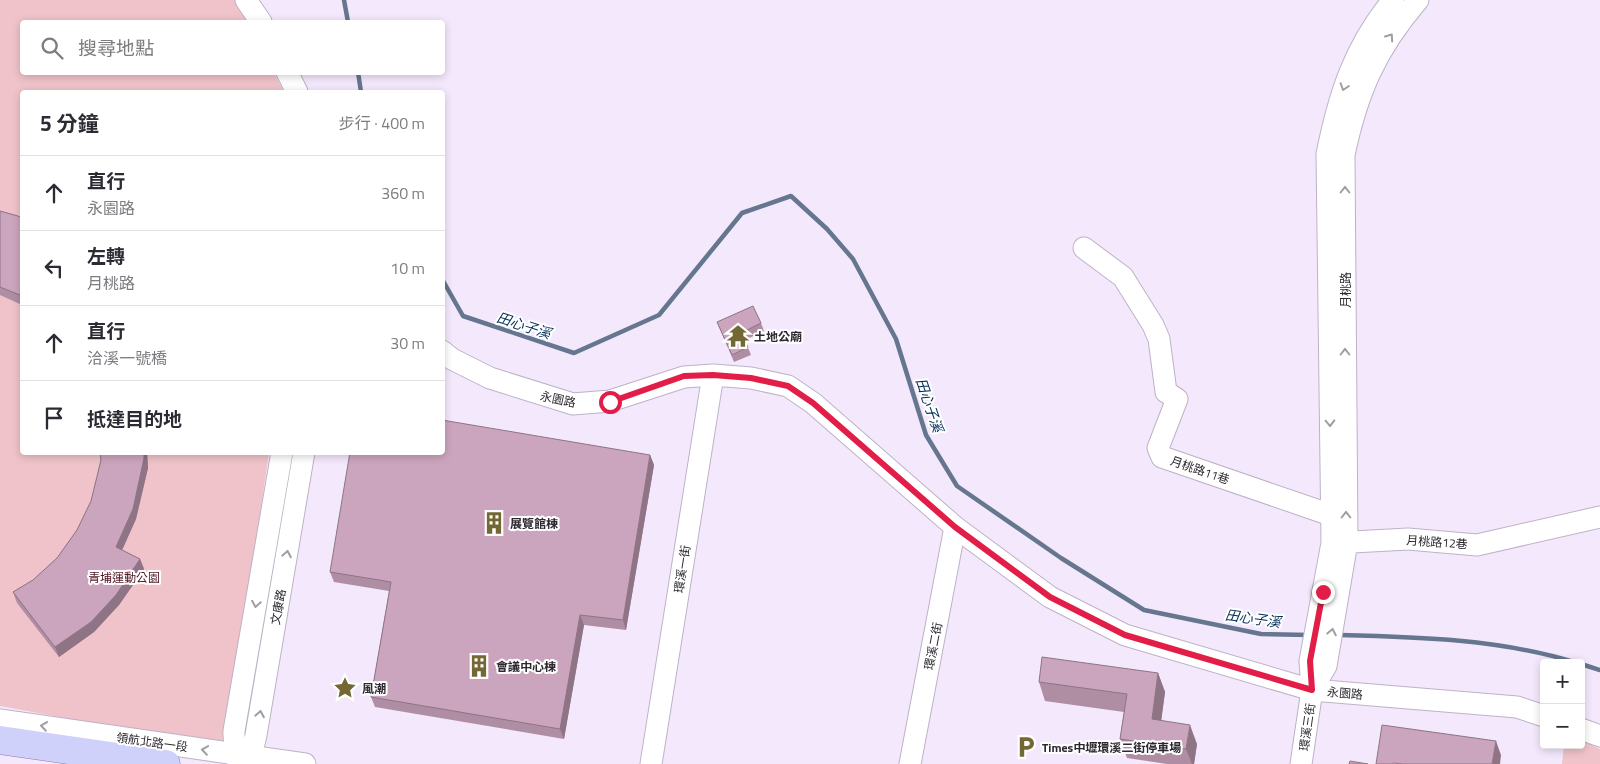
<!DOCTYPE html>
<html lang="zh-TW">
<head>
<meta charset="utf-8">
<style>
	body { margin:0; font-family:"Titillium Web","Noto Sans TC",sans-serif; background:#f2f2f3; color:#2b2b33 }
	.controls { position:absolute; right:15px; bottom:15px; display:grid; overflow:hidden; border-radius:5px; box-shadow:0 2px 8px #0003 }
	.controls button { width:45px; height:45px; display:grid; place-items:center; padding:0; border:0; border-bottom:1px solid #e1e1e2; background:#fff; color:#2b2b33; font:25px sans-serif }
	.stop { position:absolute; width:15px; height:15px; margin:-11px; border:4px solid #e11d48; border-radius:50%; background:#fff }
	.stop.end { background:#e11d48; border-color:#fff; box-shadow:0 1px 5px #0008 }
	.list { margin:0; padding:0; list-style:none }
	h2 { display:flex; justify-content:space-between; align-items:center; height:65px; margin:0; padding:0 20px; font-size:21px }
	h2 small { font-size:16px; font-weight:400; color:#7c7c81 }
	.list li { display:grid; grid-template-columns:32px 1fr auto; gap:15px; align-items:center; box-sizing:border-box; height:75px; padding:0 20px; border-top:1px solid #e1e1e2 }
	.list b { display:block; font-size:19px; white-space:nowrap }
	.list p { margin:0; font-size:16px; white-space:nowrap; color:#7c7c81 }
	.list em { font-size:16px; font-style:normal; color:#7c7c81 }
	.icon { flex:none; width:28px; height:28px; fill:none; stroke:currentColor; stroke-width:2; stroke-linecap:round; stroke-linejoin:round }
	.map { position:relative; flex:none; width:1600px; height:764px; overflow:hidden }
	.search { position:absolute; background:#fff; box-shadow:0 2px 8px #0003; left:20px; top:20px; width:425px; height:55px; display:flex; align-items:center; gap:12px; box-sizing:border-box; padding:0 18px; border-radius:5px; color:#7c7c81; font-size:19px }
	.panel { position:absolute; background:#fff; box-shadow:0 2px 8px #0003; left:20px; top:90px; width:425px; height:365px; border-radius:5px }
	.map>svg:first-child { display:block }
	.green { fill:#efc3c9 }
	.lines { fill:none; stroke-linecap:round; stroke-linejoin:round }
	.stream { stroke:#65768e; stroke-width:4.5 }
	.minor-casing { stroke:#bdb2c6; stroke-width:23 }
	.major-casing { stroke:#8282b2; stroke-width:29 }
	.minor { stroke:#fff; stroke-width:21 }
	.major { stroke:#cfd1fb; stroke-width:28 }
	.wall { fill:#af8ea3 }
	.shaded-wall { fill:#8e7484 }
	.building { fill:#cba5bd; stroke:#8e7484 }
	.oneway { stroke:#a09ea2 }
	.route { stroke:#e11d48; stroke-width:6 }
	.labels { text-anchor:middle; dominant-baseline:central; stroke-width:4; stroke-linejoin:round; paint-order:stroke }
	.street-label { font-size:12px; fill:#2d2830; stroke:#fff }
	.poi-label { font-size:12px; font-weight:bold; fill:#2d2830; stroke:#fff; text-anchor:start }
	.park-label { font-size:12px; fill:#521926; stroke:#fff }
	.water-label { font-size:14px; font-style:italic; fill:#022e56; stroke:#fff }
</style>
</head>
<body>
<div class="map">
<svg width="1600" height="764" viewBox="0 0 1600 764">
	<rect width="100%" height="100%" fill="#f4e8fd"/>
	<path class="green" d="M 0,0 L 235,0 L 248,22 L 22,22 L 22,72 L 274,73 L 284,92 L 22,92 L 22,452 L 269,453 L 227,736 L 216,746 L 0,706 Z
		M 1581,740 L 1600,749 L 1600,764 L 1562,764 L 1564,745 L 1581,745 Z"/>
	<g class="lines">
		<path class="stream" d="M 344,0 L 348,22
			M 358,72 L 361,92
			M 442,279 L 463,316 L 574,353 L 659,315 L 742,213 L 791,196 L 827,229 L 853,259 L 896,339 L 926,435 L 957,486 L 1061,558 L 1144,610 L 1261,634 L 1310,635
			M 1338,635 C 1417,637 1501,639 1577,663
			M 1581,664 L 1600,670"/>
		<defs>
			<path id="minor" d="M 246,0 L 261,22
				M 287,72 L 297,92
				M 1084,248 L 1123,277 L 1153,325 L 1159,339 L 1166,392 L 1177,399 L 1158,448 L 1162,457 L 1331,515
				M 442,351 L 452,359 L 490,378 L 573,404 L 610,401 L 684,377 L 713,375 L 751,378 L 788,386 L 813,403 L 955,527 L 1050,597 L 1125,635 L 1312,690 L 1517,707 L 1544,716
				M 1334,543 L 1408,539 L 1477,545 L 1600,517
				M 1312,690 L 1326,666 L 1347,542 L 1344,155 C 1357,92 1376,49 1418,0
				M 0,720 L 305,764
				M 1581,729 L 1600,736
				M 239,754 L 254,744 L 256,735 L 304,452
				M 238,764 C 239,752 233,744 234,731 L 282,452
				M 651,764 L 713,375
				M 910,764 L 955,527
				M 1301,764 L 1312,690 L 1310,661 L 1332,543 L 1327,154 C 1339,95 1354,47 1393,0"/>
			<path id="major" d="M 0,740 L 166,764"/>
		</defs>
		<use href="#minor" class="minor-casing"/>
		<use href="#major" class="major-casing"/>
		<use href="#minor" class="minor"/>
		<use href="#major" class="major"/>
	</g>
	<path class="wall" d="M 0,211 L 22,218 L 22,305 L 0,295 Z
		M 717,322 L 761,323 L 764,331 L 745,340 L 751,355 L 734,362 Z
		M 100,452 L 147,452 L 148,468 L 136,519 L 122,550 L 140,559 L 144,569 L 119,605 L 94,632 L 59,657 L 17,603 L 13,592 L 33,580 L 57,558 L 77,530 L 91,501 L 101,460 Z
		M 650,455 L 654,465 L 626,630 L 584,625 L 564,739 L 375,707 L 371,697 L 389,591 L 334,582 L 330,572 Z
		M 1158,673 L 1165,692 L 1161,720 L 1197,744 L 1194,764 L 1167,764 L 1127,758 L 1120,739 L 1124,712 L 1045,701 L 1039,682 Z"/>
	<path class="shaded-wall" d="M 144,452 L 147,452 L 148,468 L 136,519 L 119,557 L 116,547 Z
		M 650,455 L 654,465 L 626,630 L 623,620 Z
		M 140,559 L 144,569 L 119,605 L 94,632 L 59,657 L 55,647 Z
		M 580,615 L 584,625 L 564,739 L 560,729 Z
		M 1158,673 L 1165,692 L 1159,738 L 1152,719 Z
		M 1190,725 L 1197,744 L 1194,764 L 1192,764 L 1186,749 Z
		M 1496,741 L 1501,755 L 1500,764 L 1492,764 Z"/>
	<path class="building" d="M 0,211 L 18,216 L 22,218 L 22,298 L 20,295 L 0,287 Z
		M 753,306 L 761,323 L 741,333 L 748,347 L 732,355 L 717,322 Z
		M 442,420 L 650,455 L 623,620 L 580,615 L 560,729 L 371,697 L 391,582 L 330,572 L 350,452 L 442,452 Z
		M 100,452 L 144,452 L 144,458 L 133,509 L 116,547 L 140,559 L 116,595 L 91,622 L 55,647 L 13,592 L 33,580 L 57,558 L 77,530 L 91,501 L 101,460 Z
		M 1042,657 L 1158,673 L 1152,719 L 1190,725 L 1186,749 L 1120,739 L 1127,694 L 1039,682 Z
		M 1382,725 L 1496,741 L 1492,764 L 1403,764 L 1393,763 L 1393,764 L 1376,764 Z
		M 1350,761 L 1368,764 L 1349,764 Z"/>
	<defs><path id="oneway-chevron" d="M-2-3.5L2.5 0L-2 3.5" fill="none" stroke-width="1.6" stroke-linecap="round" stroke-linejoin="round" transform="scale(1.25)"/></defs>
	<g class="oneway">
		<use href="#oneway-chevron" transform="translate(1390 37) rotate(-55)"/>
		<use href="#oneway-chevron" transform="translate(1344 87) rotate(108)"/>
		<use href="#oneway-chevron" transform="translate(1345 190) rotate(-90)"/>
		<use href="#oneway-chevron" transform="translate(1345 352) rotate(-90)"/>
		<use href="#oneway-chevron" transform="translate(1330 423) rotate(89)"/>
		<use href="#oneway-chevron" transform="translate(1346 515) rotate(-90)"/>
		<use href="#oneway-chevron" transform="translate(287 554) rotate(-80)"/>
		<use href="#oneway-chevron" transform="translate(256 604) rotate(100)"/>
		<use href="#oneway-chevron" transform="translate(1332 632) rotate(-79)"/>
		<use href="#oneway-chevron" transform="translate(260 714) rotate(-80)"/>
		<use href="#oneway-chevron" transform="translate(44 726) rotate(-172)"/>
		<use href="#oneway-chevron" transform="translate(205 750) rotate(-172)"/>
	</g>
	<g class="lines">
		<path class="route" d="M 610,402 L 684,376 L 713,375 L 751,378 L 788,386 L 813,403 L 955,527 L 1050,597 L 1125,635 L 1312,690 L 1310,661 L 1323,592"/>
	</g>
	<defs>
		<symbol id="temple-bare" viewBox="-9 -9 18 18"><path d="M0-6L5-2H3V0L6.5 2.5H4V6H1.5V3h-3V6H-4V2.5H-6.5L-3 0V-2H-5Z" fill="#736834" stroke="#fff" stroke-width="2.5" paint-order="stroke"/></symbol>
		<symbol id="building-bare" viewBox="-9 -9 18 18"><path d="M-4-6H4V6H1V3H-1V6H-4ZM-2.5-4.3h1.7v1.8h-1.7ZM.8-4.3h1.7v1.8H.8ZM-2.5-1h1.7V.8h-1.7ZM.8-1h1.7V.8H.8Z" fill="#736834" stroke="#fff" stroke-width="2.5" paint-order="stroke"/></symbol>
		<symbol id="sight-bare" viewBox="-9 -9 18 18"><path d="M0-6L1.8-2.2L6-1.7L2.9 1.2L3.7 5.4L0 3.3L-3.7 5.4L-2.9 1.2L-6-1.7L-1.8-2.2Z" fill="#736834" stroke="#fff" stroke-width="2.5" paint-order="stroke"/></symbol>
		<symbol id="parking-bare" viewBox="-9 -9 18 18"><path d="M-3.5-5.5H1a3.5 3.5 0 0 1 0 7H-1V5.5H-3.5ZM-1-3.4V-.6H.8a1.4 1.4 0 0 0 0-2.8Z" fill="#736834" stroke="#fff" stroke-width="2.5" paint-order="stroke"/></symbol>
	</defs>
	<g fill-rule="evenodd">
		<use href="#temple-bare" x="722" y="320" width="32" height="32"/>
		<use href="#building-bare" x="478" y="507" width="32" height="32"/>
		<use href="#building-bare" x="463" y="650" width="32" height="32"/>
		<use href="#sight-bare" x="329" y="672" width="32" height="32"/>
		<use href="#parking-bare" x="1010" y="731" width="32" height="32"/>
	</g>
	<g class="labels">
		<g class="street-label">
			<text transform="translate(1345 290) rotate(-90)">月桃路</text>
			<text transform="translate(558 399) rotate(12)">永園路</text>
			<text transform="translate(1200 470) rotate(19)">月桃路11巷</text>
			<text transform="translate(1437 542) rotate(4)">月桃路12巷</text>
			<text transform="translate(682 569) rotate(-81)">環溪一街</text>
			<text transform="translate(278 607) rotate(-80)">文康路</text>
			<text transform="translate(933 646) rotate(-79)">環溪二街</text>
			<text transform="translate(1345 693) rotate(5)">永園路</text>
			<text transform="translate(1307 727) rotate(-82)">環溪三街</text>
			<text transform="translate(152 742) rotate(8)">領航北路一段</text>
		</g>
		<g class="poi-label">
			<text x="754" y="336">土地公廟</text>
			<text x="510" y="523">展覽館棟</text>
			<text x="496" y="666">會議中心棟</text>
			<text x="362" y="688">風潮</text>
			<text x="1042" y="747">Times中壢環溪二街停車場</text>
		</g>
		<g class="park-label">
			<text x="124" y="577">青埔運動公園</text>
		</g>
		<g class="water-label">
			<text transform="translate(524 325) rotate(18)">田心子溪</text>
			<text transform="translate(930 405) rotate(71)">田心子溪</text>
			<text transform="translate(1253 618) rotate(8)">田心子溪</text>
		</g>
	</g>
</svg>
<div class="controls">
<button>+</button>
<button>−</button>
</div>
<div class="stop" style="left:610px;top:402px"></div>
<div class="stop end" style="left:1323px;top:592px"></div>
<div class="search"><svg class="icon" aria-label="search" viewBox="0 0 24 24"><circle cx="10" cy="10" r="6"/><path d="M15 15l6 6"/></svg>搜尋地點</div>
<section class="panel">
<h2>5 分鐘<small>步行 · 400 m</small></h2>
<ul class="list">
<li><svg class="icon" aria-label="ahead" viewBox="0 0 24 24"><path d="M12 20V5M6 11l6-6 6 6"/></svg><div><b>直行</b><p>永園路</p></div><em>360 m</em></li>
<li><svg class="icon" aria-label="left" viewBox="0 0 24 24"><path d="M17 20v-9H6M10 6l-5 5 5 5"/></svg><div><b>左轉</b><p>月桃路</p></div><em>10 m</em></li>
<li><svg class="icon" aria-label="ahead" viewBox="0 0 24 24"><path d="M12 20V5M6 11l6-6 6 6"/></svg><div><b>直行</b><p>洽溪一號橋</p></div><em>30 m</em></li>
<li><svg class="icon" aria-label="arrive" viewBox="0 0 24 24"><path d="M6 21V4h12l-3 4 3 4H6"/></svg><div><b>抵達目的地</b></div></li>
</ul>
</section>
</div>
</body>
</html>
